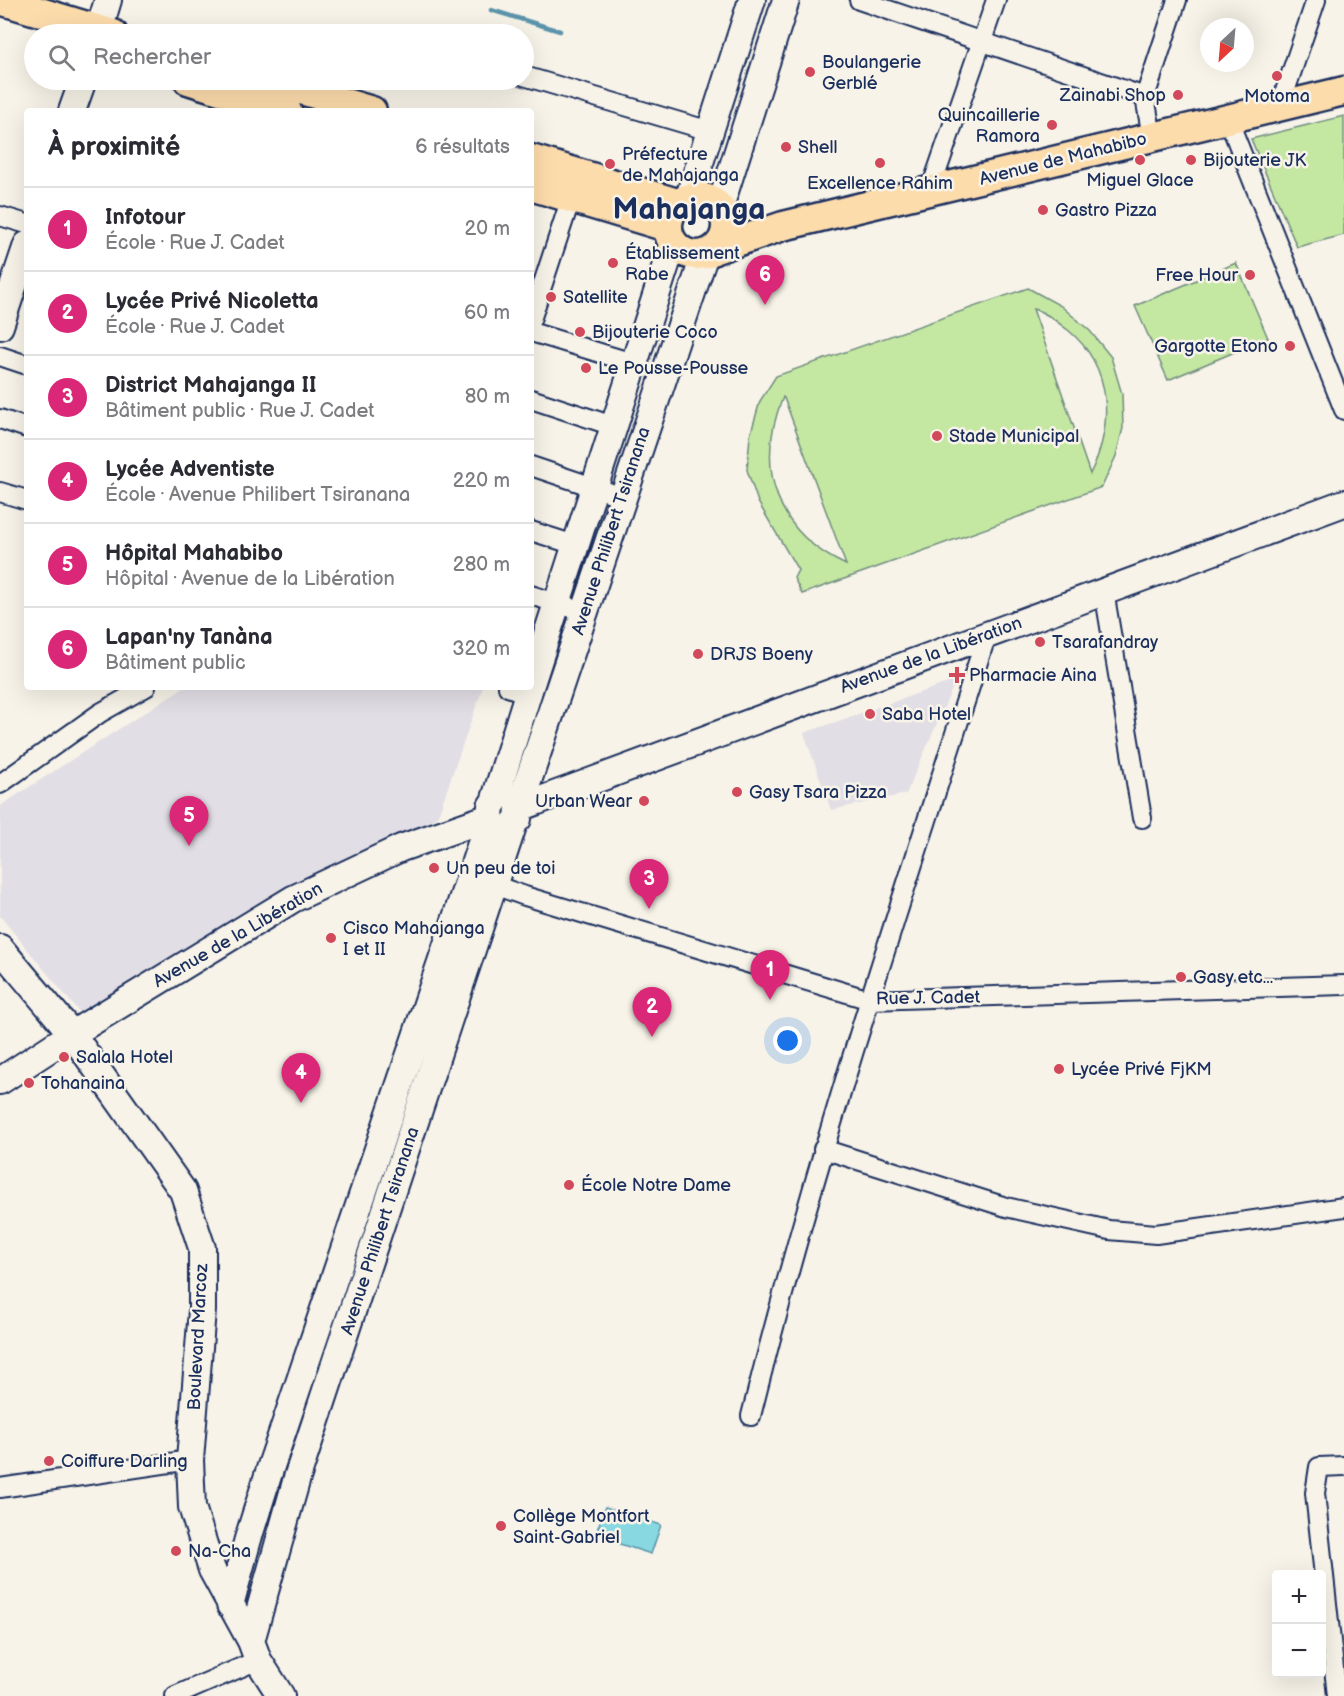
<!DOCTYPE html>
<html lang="fr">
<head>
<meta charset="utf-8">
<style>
	body { margin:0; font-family:"Balsamiq Sans",sans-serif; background:#f2f2f3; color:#2b2b33 }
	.controls { position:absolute; right:18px; bottom:18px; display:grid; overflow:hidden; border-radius:6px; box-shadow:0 6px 24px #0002 }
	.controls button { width:54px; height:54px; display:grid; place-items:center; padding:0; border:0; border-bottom:2px solid #e1e1e2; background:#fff; color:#2b2b33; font:30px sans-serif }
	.compass { position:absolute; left:1200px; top:18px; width:54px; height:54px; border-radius:50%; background:#fff; box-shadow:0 6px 24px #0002; rotate:206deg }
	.you { position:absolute; left:788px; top:1041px; width:21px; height:21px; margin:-15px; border:4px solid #fff; border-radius:50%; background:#1a73e8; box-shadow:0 0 0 9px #1a73e833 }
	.badge { display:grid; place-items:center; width:39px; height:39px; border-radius:50%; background:#db2777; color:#fff; font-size:20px; font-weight:700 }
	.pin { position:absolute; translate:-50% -50px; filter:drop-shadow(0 2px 3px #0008) }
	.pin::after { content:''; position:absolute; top:32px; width:21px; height:18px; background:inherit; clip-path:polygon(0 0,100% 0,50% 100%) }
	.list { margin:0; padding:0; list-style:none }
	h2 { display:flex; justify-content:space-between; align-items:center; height:78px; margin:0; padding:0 24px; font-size:26px }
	h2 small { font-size:20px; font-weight:400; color:#7c7c81 }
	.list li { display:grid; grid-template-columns:39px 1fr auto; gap:18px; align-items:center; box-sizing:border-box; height:84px; padding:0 24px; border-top:2px solid #e1e1e2 }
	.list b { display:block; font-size:22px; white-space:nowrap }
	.list p { margin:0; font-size:20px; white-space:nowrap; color:#7c7c81 }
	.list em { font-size:20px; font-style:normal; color:#7c7c81 }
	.icon { flex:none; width:33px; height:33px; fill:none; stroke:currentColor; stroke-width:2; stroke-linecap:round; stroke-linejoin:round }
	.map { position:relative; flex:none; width:1344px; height:1696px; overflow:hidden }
	.search { position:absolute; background:#fff; box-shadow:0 6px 24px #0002; left:24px; top:24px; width:510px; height:66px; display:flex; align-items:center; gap:15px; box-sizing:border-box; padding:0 21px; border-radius:33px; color:#7c7c81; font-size:22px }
	.panel { position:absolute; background:#fff; box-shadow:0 6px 24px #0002; left:24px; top:108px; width:510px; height:582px; border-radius:6px }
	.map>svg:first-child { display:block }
	.built { fill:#e2dee5 }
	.green { fill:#c4e7a1; stroke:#708b80; stroke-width:1.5; fill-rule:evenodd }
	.water { fill:#87d8e0; stroke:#5c94ac; stroke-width:1.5 }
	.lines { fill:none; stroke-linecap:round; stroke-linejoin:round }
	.stream { stroke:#5c94ac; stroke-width:4.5 }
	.street-casing { stroke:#1b2f5e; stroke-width:22 }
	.secondary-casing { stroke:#1b2f5e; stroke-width:30 }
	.primary-casing { stroke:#1b2f5e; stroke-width:33 }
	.street { stroke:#f7f3e8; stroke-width:18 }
	.secondary { stroke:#f7f3e8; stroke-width:26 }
	.primary { stroke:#fddcac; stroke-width:28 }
	.poi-dot { fill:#d1495b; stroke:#f7f3e8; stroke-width:2 }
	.labels { text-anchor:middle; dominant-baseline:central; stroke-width:5; stroke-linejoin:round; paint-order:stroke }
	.poi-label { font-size:18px; fill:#1b2f5e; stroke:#f7f3e8; text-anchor:start }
	.street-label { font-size:18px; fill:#1b2f5e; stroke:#f7f3e8 }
	.town-label { font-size:30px; font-weight:bold; fill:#1b2f5e; stroke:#f7f3e8 }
</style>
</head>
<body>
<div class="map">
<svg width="1344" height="1696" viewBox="0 0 1344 1696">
	<rect width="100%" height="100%" fill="#f7f3e8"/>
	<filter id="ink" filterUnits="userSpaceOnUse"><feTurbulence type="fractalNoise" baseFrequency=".0167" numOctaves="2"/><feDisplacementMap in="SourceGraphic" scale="12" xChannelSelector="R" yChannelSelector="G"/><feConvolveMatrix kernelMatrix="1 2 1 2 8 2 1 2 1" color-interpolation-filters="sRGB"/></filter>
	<g filter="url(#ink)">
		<path class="built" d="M 956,680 L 906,794 L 831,810 L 804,733 Z
			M 184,687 L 483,687 L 437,818 L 317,874 L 80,1013 L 0,916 L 0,806 Z"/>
		<path class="green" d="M 1344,116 L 1344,235 L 1297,247 L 1251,139 Z
			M 1236,263 L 1268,338 L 1168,380 L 1135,306 Z
			M 1028,288 L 1061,306 L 1090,331 L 1111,357 L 1122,394 L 1123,428 L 1116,456 L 1102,487 L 802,594 L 794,578 L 798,570 L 758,502 L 747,470 L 750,436 L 760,401 L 776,376 ZM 1033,309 C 1046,312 1057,322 1068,330 C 1113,367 1114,425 1090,474 ZM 783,397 L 784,398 L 846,565 C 776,533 754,468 783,397 Z"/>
		<path class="water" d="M 605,1507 L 661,1525 L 651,1554 L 595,1536 Z"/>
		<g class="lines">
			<path class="stream" d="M 491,10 L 560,31"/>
			<defs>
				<path id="street" d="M 859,0 L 1145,97
					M 524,76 L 710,131
					M 1280,106 L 1316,0
					M 1228,119 L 1344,410
					M 1152,137 L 1145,97 L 1177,0
					M 930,191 L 996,0
					M 0,216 L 27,224
					M 531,320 L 571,198
					M 531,332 L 633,363
					M 0,356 L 27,365
					M 531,399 L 613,426
					M 0,419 L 27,428
					M 531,466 L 623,497
					M 0,492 L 27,500
					M 531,531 L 575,545
					M 1104,591 L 1142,818
					M 531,595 L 584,612
					M 508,687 L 528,694
					M 0,784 L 100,713 L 146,687
					M 494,885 L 525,896 L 870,1000 L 1344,985
					M 823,1149 L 1006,1207 L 1109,1230 L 1156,1234 L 1344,1207
					M 751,1416 C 817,1151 904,893 987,634
					M 0,1488 L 190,1460
					M 175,1696 L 258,1660
					M 1337,1696 L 1315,1493 L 1319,1467 L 1344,1466"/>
				<path id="secondary" d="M 99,30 L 108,0
					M 72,111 L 83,80
					M 689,197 L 752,0
					M 720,207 L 786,0
					M 0,326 L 27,245
					M 531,684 L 673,243
					M 519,808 L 1344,503
					M 518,819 L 519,808 L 705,254
					M 0,948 L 72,1034 L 183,1191 L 202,1248 L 202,1310 L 190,1460 L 192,1507 L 212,1570 L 251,1641 L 258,1660 L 281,1696
					M 0,1081 L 72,1034 L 293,899 L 401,848 L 490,817
					M 230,1605 L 248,1539 L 270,1469 L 490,817 L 491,806 L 494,802 L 530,687
					M 251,1641 L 297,1478 L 514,823"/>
				<path id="primary" d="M 0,0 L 113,34
					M 188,80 L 287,111
					M 268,80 L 372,111
					M 531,159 L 677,203
					M 531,186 L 667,227
					M668 226a29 29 0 1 1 58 0a29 29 0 1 1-58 0Z
					M 716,249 L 783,226 L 1344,91"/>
			</defs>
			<use href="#street" class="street-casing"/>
			<use href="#secondary" class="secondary-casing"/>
			<use href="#primary" class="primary-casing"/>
			<use href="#street" class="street"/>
			<use href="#secondary" class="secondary"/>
			<use href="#primary" class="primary"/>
		</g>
	</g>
	<g class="poi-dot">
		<circle cx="810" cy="72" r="6"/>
		<circle cx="1277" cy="76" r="6"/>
		<circle cx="1178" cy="95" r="6"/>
		<circle cx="1052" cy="125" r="6"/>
		<circle cx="786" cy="147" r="6"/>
		<circle cx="1140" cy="160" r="6"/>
		<circle cx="1191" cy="160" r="6"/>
		<circle cx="880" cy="163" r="6"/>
		<circle cx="610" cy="164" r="6"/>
		<circle cx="1043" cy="210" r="6"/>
		<circle cx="613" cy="263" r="6"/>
		<circle cx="1250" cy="275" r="6"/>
		<circle cx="551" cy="297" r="6"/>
		<circle cx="580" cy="332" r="6"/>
		<circle cx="1290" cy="346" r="6"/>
		<circle cx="586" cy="368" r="6"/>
		<circle cx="937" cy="436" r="6"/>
		<circle cx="1040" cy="642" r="6"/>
		<circle cx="698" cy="654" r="6"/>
		<path d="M954 666h6v6h6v6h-6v6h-6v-6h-6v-6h6z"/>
		<circle cx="870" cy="714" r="6"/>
		<circle cx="737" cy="792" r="6"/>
		<circle cx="644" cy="801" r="6"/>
		<circle cx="434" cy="868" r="6"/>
		<circle cx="331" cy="938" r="6"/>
		<circle cx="1181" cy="977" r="6"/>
		<circle cx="64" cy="1057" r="6"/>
		<circle cx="1059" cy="1069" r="6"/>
		<circle cx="29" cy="1083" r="6"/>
		<circle cx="569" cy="1185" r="6"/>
		<circle cx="49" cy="1461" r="6"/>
		<circle cx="501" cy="1526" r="6"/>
		<circle cx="176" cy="1551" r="6"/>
	</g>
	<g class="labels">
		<g class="poi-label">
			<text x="822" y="62">Boulangerie<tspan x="822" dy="21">Gerblé</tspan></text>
			<text x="1166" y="95" text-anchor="end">Zainabi Shop</text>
			<text x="1277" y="96" text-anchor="middle">Motoma</text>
			<text x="1040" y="115" text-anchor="end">Quincaillerie<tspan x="1040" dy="21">Ramora</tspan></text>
			<text x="798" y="147">Shell</text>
			<text x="622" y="154">Préfecture<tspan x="622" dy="21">de Mahajanga</tspan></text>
			<text x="1203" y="160">Bijouterie JK</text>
			<text x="1140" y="180" text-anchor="middle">Miguel Glace</text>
			<text x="880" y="183" text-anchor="middle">Excellence Rahim</text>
			<text x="1055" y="210">Gastro Pizza</text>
			<text x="625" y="253">Établissement<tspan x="625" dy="21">Rabe</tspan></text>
			<text x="1238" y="275" text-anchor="end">Free Hour</text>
			<text x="563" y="297">Satellite</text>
			<text x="592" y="332">Bijouterie Coco</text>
			<text x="1278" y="346" text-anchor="end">Gargotte Etono</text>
			<text x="598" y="368">Le Pousse-Pousse</text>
			<text x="949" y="436">Stade Municipal</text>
			<text x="1052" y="642">Tsarafandray</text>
			<text x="710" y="654">DRJS Boeny</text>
			<text x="969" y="675">Pharmacie Aina</text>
			<text x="882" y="714">Saba Hotel</text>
			<text x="749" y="792">Gasy Tsara Pizza</text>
			<text x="632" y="801" text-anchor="end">Urban Wear</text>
			<text x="446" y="868">Un peu de toi</text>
			<text x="343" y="928">Cisco Mahajanga<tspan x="343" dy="21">I et II</tspan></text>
			<text x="1193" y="977">Gasy etc...</text>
			<text x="76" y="1057">Salala Hotel</text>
			<text x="1071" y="1069">Lycée Privé FjKM</text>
			<text x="41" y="1083">Tohanaina</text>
			<text x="581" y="1185">École Notre Dame</text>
			<text x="61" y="1461">Coiffure Darling</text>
			<text x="513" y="1516">Collège Montfort<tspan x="513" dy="21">Saint-Gabriel</tspan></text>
			<text x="188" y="1551">Na-Cha</text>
		</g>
		<g class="street-label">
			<text transform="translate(1063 159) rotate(-14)">Avenue de Mahabibo</text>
			<text transform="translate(611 531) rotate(-72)">Avenue Philibert Tsiranana</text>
			<text transform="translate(931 655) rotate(-20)">Avenue de la Libération</text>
			<text transform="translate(238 935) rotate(-30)">Avenue de la Libération</text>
			<text transform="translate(928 998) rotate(-1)">Rue J. Cadet</text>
			<text transform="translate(380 1231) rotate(-72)">Avenue Philibert Tsiranana</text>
			<text transform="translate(198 1337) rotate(-87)">Boulevard Marcoz</text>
		</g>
		<g class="town-label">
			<text x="689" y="210">Mahajanga</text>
		</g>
	</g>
</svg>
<div class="controls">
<button>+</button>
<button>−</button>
</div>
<svg class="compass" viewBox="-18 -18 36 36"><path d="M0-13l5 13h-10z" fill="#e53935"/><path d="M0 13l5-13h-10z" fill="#7c7c81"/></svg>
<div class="you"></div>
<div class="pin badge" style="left:770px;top:1000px">1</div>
<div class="pin badge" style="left:652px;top:1037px">2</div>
<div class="pin badge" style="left:649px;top:909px">3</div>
<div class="pin badge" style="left:301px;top:1103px">4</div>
<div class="pin badge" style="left:189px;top:846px">5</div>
<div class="pin badge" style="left:765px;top:305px">6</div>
<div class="search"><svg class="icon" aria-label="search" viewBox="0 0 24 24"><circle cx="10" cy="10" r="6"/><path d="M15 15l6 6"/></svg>Rechercher</div>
<section class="panel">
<h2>À proximité<small>6 résultats</small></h2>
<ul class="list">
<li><span class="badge">1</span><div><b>Infotour</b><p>École · Rue J. Cadet</p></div><em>20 m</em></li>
<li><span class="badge">2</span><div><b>Lycée Privé Nicoletta</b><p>École · Rue J. Cadet</p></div><em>60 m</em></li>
<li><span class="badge">3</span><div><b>District Mahajanga II</b><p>Bâtiment public · Rue J. Cadet</p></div><em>80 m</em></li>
<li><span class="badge">4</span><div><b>Lycée Adventiste</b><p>École · Avenue Philibert Tsiranana</p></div><em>220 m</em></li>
<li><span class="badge">5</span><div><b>Hôpital Mahabibo</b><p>Hôpital · Avenue de la Libération</p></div><em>280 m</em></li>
<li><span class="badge">6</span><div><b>Lapan'ny Tanàna</b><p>Bâtiment public</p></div><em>320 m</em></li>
</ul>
</section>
</div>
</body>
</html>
